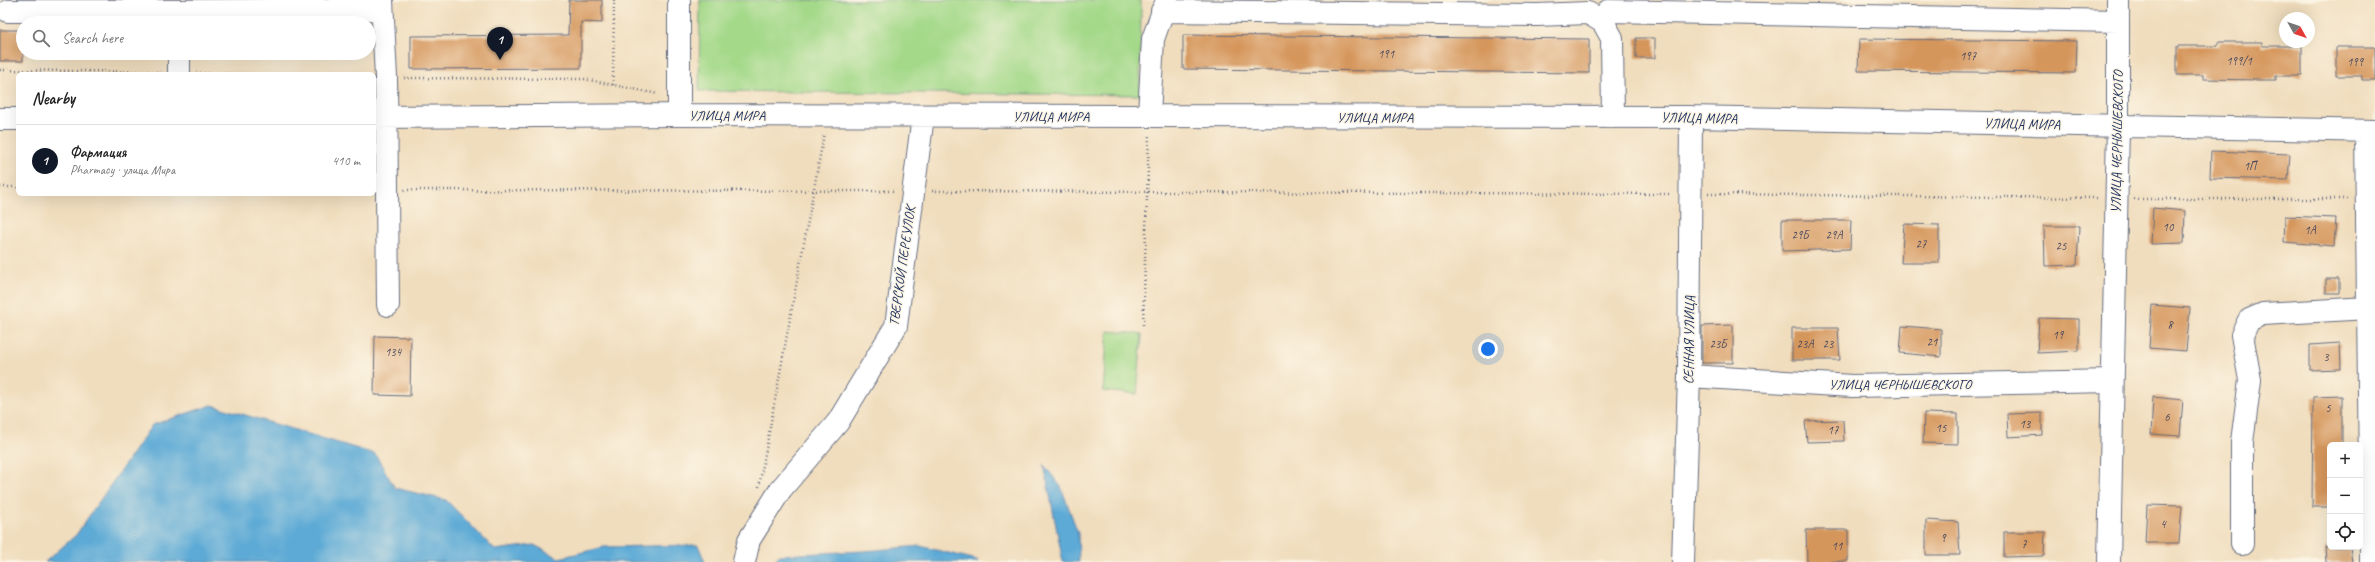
<!DOCTYPE html>
<html lang="en">
<head>
<meta charset="utf-8">
<style>
	body { margin:0; font-family:Caveat,sans-serif; background:#f6f6f6; color:#222 }
	.controls { position:absolute; right:12px; bottom:12px; display:grid; overflow:hidden; border-radius:6px; box-shadow:0 4px 16px #0002 }
	.controls button { width:36px; height:36px; display:grid; place-items:center; padding:0; border:0; border-bottom:1px solid #e0e0e0; background:#fff; color:#222; font:20px sans-serif }
	.compass { position:absolute; left:2279px; top:12px; width:36px; height:36px; border-radius:50%; background:#fff; box-shadow:0 4px 16px #0002; rotate:130deg }
	.you { position:absolute; left:1488px; top:349px; width:14px; height:14px; margin:-10px; border:3px solid #fff; border-radius:50%; background:#1a73e8; box-shadow:0 0 0 6px #1a73e833 }
	.badge { display:grid; place-items:center; width:26px; height:26px; border-radius:50%; background:#111827; color:#fff; font-size:13px; font-weight:700 }
	.pin { position:absolute; translate:-50% -33px; filter:drop-shadow(0 1px 2px #0008) }
	.pin::after { content:''; position:absolute; top:21px; width:14px; height:12px; background:inherit; clip-path:polygon(0 0,100% 0,50% 100%) }
	.list { margin:0; padding:0; list-style:none }
	h2 { display:flex; justify-content:space-between; align-items:center; height:52px; margin:0; padding:0 16px; font-size:17px }
	h2 small { font-size:13px; font-weight:400; color:#767676 }
	.list li { display:grid; grid-template-columns:26px 1fr auto; gap:12px; align-items:center; box-sizing:border-box; height:72px; padding:0 16px; border-top:1px solid #e0e0e0 }
	.list b { display:block; font-size:15px; white-space:nowrap }
	.list p { margin:0; font-size:13px; white-space:nowrap; color:#767676 }
	.list em { font-size:13px; font-style:normal; color:#767676 }
	.icon { flex:none; width:22px; height:22px; fill:none; stroke:currentColor; stroke-width:2; stroke-linecap:round; stroke-linejoin:round }
	.map { position:relative; flex:none; width:2375px; height:562px; overflow:hidden }
	.search { position:absolute; background:#fff; box-shadow:0 4px 16px #0002; left:16px; top:16px; width:360px; height:44px; display:flex; align-items:center; gap:10px; box-sizing:border-box; padding:0 14px; border-radius:22px; color:#767676; font-size:15px }
	.panel { position:absolute; background:#fff; box-shadow:0 4px 16px #0002; left:16px; top:72px; width:360px; height:124px; border-radius:6px }
	.map>svg:first-child { display:block }
	.green { fill:#a4d98a; stroke:#608474 }
	.water { fill:#5daad6; stroke:#3c6c9a }
	.building { fill:#d5965c }
	.lines { fill:none; stroke-linecap:round; stroke-linejoin:round }
	.minor-casing { stroke:#666c7f; stroke-width:24 }
	.path { stroke:#666c7f; stroke-width:2.5; stroke-dasharray:1 3; stroke-linecap:butt }
	.minor { stroke:#fff; stroke-width:22 }
	.labels { text-anchor:middle; dominant-baseline:central; stroke-width:3; stroke-linejoin:round; paint-order:stroke }
	.number-label { font-size:12px; fill:#4a495e }
	.street-label { font-size:14px; fill:#1b2f5e; stroke:#fcf5e5 }
</style>
</head>
<body>
<div class="map">
<svg width="2375" height="562" viewBox="0 0 2375 562">
	<rect width="100%" height="100%" fill="#fcf5e5"/>
	<filter id="ink" filterUnits="userSpaceOnUse"><feTurbulence type="fractalNoise" baseFrequency=".025" numOctaves="2"/><feDisplacementMap in="SourceGraphic" scale="8" xChannelSelector="R" yChannelSelector="G"/><feConvolveMatrix kernelMatrix="1 2 1 2 8 2 1 2 1" color-interpolation-filters="sRGB"/></filter>
	<filter id="wash" filterUnits="userSpaceOnUse"><feTurbulence type="fractalNoise" baseFrequency=".012" numOctaves="4" result="noise"/><feDisplacementMap in="SourceGraphic" scale="16" xChannelSelector="R" yChannelSelector="G"/><feGaussianBlur stdDeviation="0.9" result="paint"/><feColorMatrix in="noise" values="0 0 0 0 0 0 0 0 0 0 0 0 0 0 0 0 0 1.4 0 .05"/><feComposite in="paint" operator="in"/></filter>
	<g filter="url(#wash)">
		<rect width="100%" height="100%" fill="#f0ddbd"/>
		<path class="green" d="M 700,0 L 1141,0 L 1140,95 L 699,91 Z
			M 1108,331 L 1142,334 L 1137,394 L 1103,391 Z"/>
		<path class="water" d="M 212,405 L 375,454 L 395,488 L 446,500 L 495,550 L 534,545 L 559,558 L 604,547 L 698,545 L 705,562 L 45,562 L 76,535 L 152,425 Z
			M 1044,465 L 1061,487 L 1078,533 L 1079,562 L 1063,562 Z
			M 920,546 L 977,560 L 978,562 L 774,562 L 779,555 L 864,551 Z"/>
		<g id="blocks">
			<path class="building" d="M 569,0 L 602,0 L 602,23 L 581,22 L 581,68 L 411,69 L 411,36 L 568,35 Z
				M 0,30 L 23,30 L 23,61 L 0,61 Z
				M 1183,35 L 1589,39 L 1589,73 L 1183,69 Z
				M 1636,38 L 1655,38 L 1655,58 L 1636,58 Z
				M 1859,39 L 2077,41 L 2076,73 L 1858,71 Z
				M 2218,42 L 2262,42 L 2262,46 L 2302,46 L 2302,76 L 2276,76 L 2276,80 L 2260,80 L 2203,79 L 2203,75 L 2177,75 L 2177,46 L 2218,46 Z
				M 2336,47 L 2375,47 L 2375,80 L 2362,80 L 2362,76 L 2336,76 Z
				M 2211,151 L 2290,154 L 2288,180 L 2210,178 Z
				M 2153,208 L 2185,211 L 2184,243 L 2151,244 Z
				M 2285,216 L 2336,218 L 2334,246 L 2284,242 Z
				M 1782,220 L 1851,220 L 1850,249 L 1782,251 Z
				M 1904,224 L 1939,225 L 1939,263 L 1901,263 Z
				M 2044,226 L 2079,226 L 2077,265 L 2045,266 Z
				M 2326,279 L 2339,279 L 2339,293 L 2326,293 Z
				M 2152,305 L 2190,308 L 2186,351 L 2149,348 Z
				M 2039,318 L 2079,319 L 2079,351 L 2037,353 Z
				M 1733,325 L 1733,363 L 1702,363 L 1702,326 Z
				M 1902,326 L 1941,329 L 1941,357 L 1900,353 Z
				M 1792,328 L 1838,328 L 1840,360 L 1792,360 Z
				M 375,336 L 411,337 L 410,396 L 374,395 Z
				M 2340,343 L 2341,369 L 2310,370 L 2310,345 Z
				M 2342,396 L 2342,445 L 2330,445 L 2330,507 L 2312,507 L 2313,397 Z
				M 2153,397 L 2183,400 L 2180,436 L 2151,434 Z
				M 1924,413 L 1958,414 L 1958,444 L 1923,443 Z
				M 2042,413 L 2042,435 L 2008,437 L 2007,414 Z
				M 1843,420 L 1844,441 L 1807,442 L 1805,421 Z
				M 2147,505 L 2182,506 L 2179,543 L 2145,543 Z
				M 1926,520 L 1958,522 L 1960,555 L 1926,555 Z
				M 1806,530 L 1848,530 L 1848,561 L 1807,562 Z
				M 2004,532 L 2045,532 L 2044,556 L 2004,557 Z
				M 2325,547 L 2350,547 L 2352,562 L 2326,562 Z"/>
		</g>
	</g>
	<g filter="url(#ink)">
		<use href="#blocks" fill-opacity="0" stroke="#666c7f" stroke-width="1"/>
		<g class="lines">
			<defs>
				<path id="minor" d="M 382,0 L 386,77 L 388,305
					M 8,11 L 179,11
					M 1162,11 L 1537,15 L 1588,13 L 1603,22 L 1612,38 L 1613,117
					M 1608,11 L 2118,21
					M 179,23 L 179,11 L 382,9
					M 179,74 L 179,53
					M 679,115 L 679,0
					M 1149,116 L 1153,39 L 1167,0
					M 374,117 L 679,115 L 1691,117 L 2375,131
					M 0,119 L 18,119
					M 2366,131 L 2371,562
					M 1689,376 L 1852,386 L 2112,381
					M 2242,544 L 2242,442 L 2250,380 L 2242,335 L 2249,320 L 2263,314 L 2368,308
					M 744,562 L 749,540 L 781,489 L 838,422 L 896,326 L 923,116
					M 1683,562 L 1689,376 L 1691,117
					M 2109,562 L 2118,126 L 2118,0"/>
			</defs>
			<use href="#minor" class="minor-casing"/>
			<path class="path" d="M 0,70 L 161,72
				M 196,73 L 253,74
				M 404,78 L 584,79 L 658,94
				M 613,85 L 614,0
				M 0,187 L 18,187
				M 404,190 L 895,191
				M 932,191 L 1671,194
				M 1708,194 L 2097,198
				M 2134,199 L 2347,199
				M 1143,325 L 1149,134
				M 759,487 L 824,134"/>
			<use href="#minor" class="minor"/>
		</g>
	</g>
	<g class="labels">
		<g class="number-label">
			<text x="1386" y="54">191</text>
			<text x="1968" y="56">197</text>
			<text x="2239" y="61">199/1</text>
			<text x="2355" y="62">199</text>
			<text x="2250" y="166">1П</text>
			<text x="2168" y="227">10</text>
			<text x="2310" y="230">1А</text>
			<text x="1800" y="235">29Б</text>
			<text x="1834" y="235">29А</text>
			<text x="1921" y="244">27</text>
			<text x="2061" y="246">25</text>
			<text x="2170" y="325">8</text>
			<text x="2058" y="335">19</text>
			<text x="1932" y="342">21</text>
			<text x="1718" y="344">23Б</text>
			<text x="1805" y="344">23А</text>
			<text x="1828" y="344">23</text>
			<text x="393" y="352">134</text>
			<text x="2326" y="357">3</text>
			<text x="2328" y="408">5</text>
			<text x="2167" y="417">6</text>
			<text x="2025" y="424">13</text>
			<text x="1941" y="428">15</text>
			<text x="1833" y="430">17</text>
			<text x="2163" y="524">4</text>
			<text x="1943" y="538">9</text>
			<text x="2024" y="544">7</text>
			<text x="1837" y="546">11</text>
		</g>
		<g class="street-label">
			<text x="727" y="115">УЛИЦА МИРА</text>
			<text x="1051" y="116">УЛИЦА МИРА</text>
			<text x="1375" y="117">УЛИЦА МИРА</text>
			<text transform="translate(1699 118) rotate(1)">УЛИЦА МИРА</text>
			<text transform="translate(2022 124) rotate(1)">УЛИЦА МИРА</text>
			<text transform="translate(2117 142) rotate(-89)">УЛИЦА ЧЕРНЫШЕВСКОГО</text>
			<text transform="translate(902 266) rotate(-82)">ТВЕРСКОЙ ПЕРЕУЛОК</text>
			<text transform="translate(1689 340) rotate(-89)">СЕННАЯ УЛИЦА</text>
			<text x="1900" y="384">УЛИЦА ЧЕРНЫШЕВСКОГО</text>
		</g>
	</g>
</svg>
<div class="controls">
<button>+</button>
<button>−</button>
<button><svg class="icon" aria-label="locate" viewBox="0 0 24 24"><circle cx="12" cy="12" r="6"/><path d="M12 2v4M12 18v4M2 12h4M18 12h4"/></svg></button>
</div>
<svg class="compass" viewBox="-18 -18 36 36"><path d="M0-13l5 13h-10z" fill="#e53935"/><path d="M0 13l5-13h-10z" fill="#767676"/></svg>
<div class="you"></div>
<div class="pin badge" style="left:500px;top:60px">1</div>
<div class="search"><svg class="icon" aria-label="search" viewBox="0 0 24 24"><circle cx="10" cy="10" r="6"/><path d="M15 15l6 6"/></svg>Search here</div>
<section class="panel">
<h2>Nearby<small></small></h2>
<ul class="list">
<li><span class="badge">1</span><div><b>Фармация</b><p>Pharmacy · улица Мира</p></div><em>410 m</em></li>
</ul>
</section>
</div>
</body>
</html>
